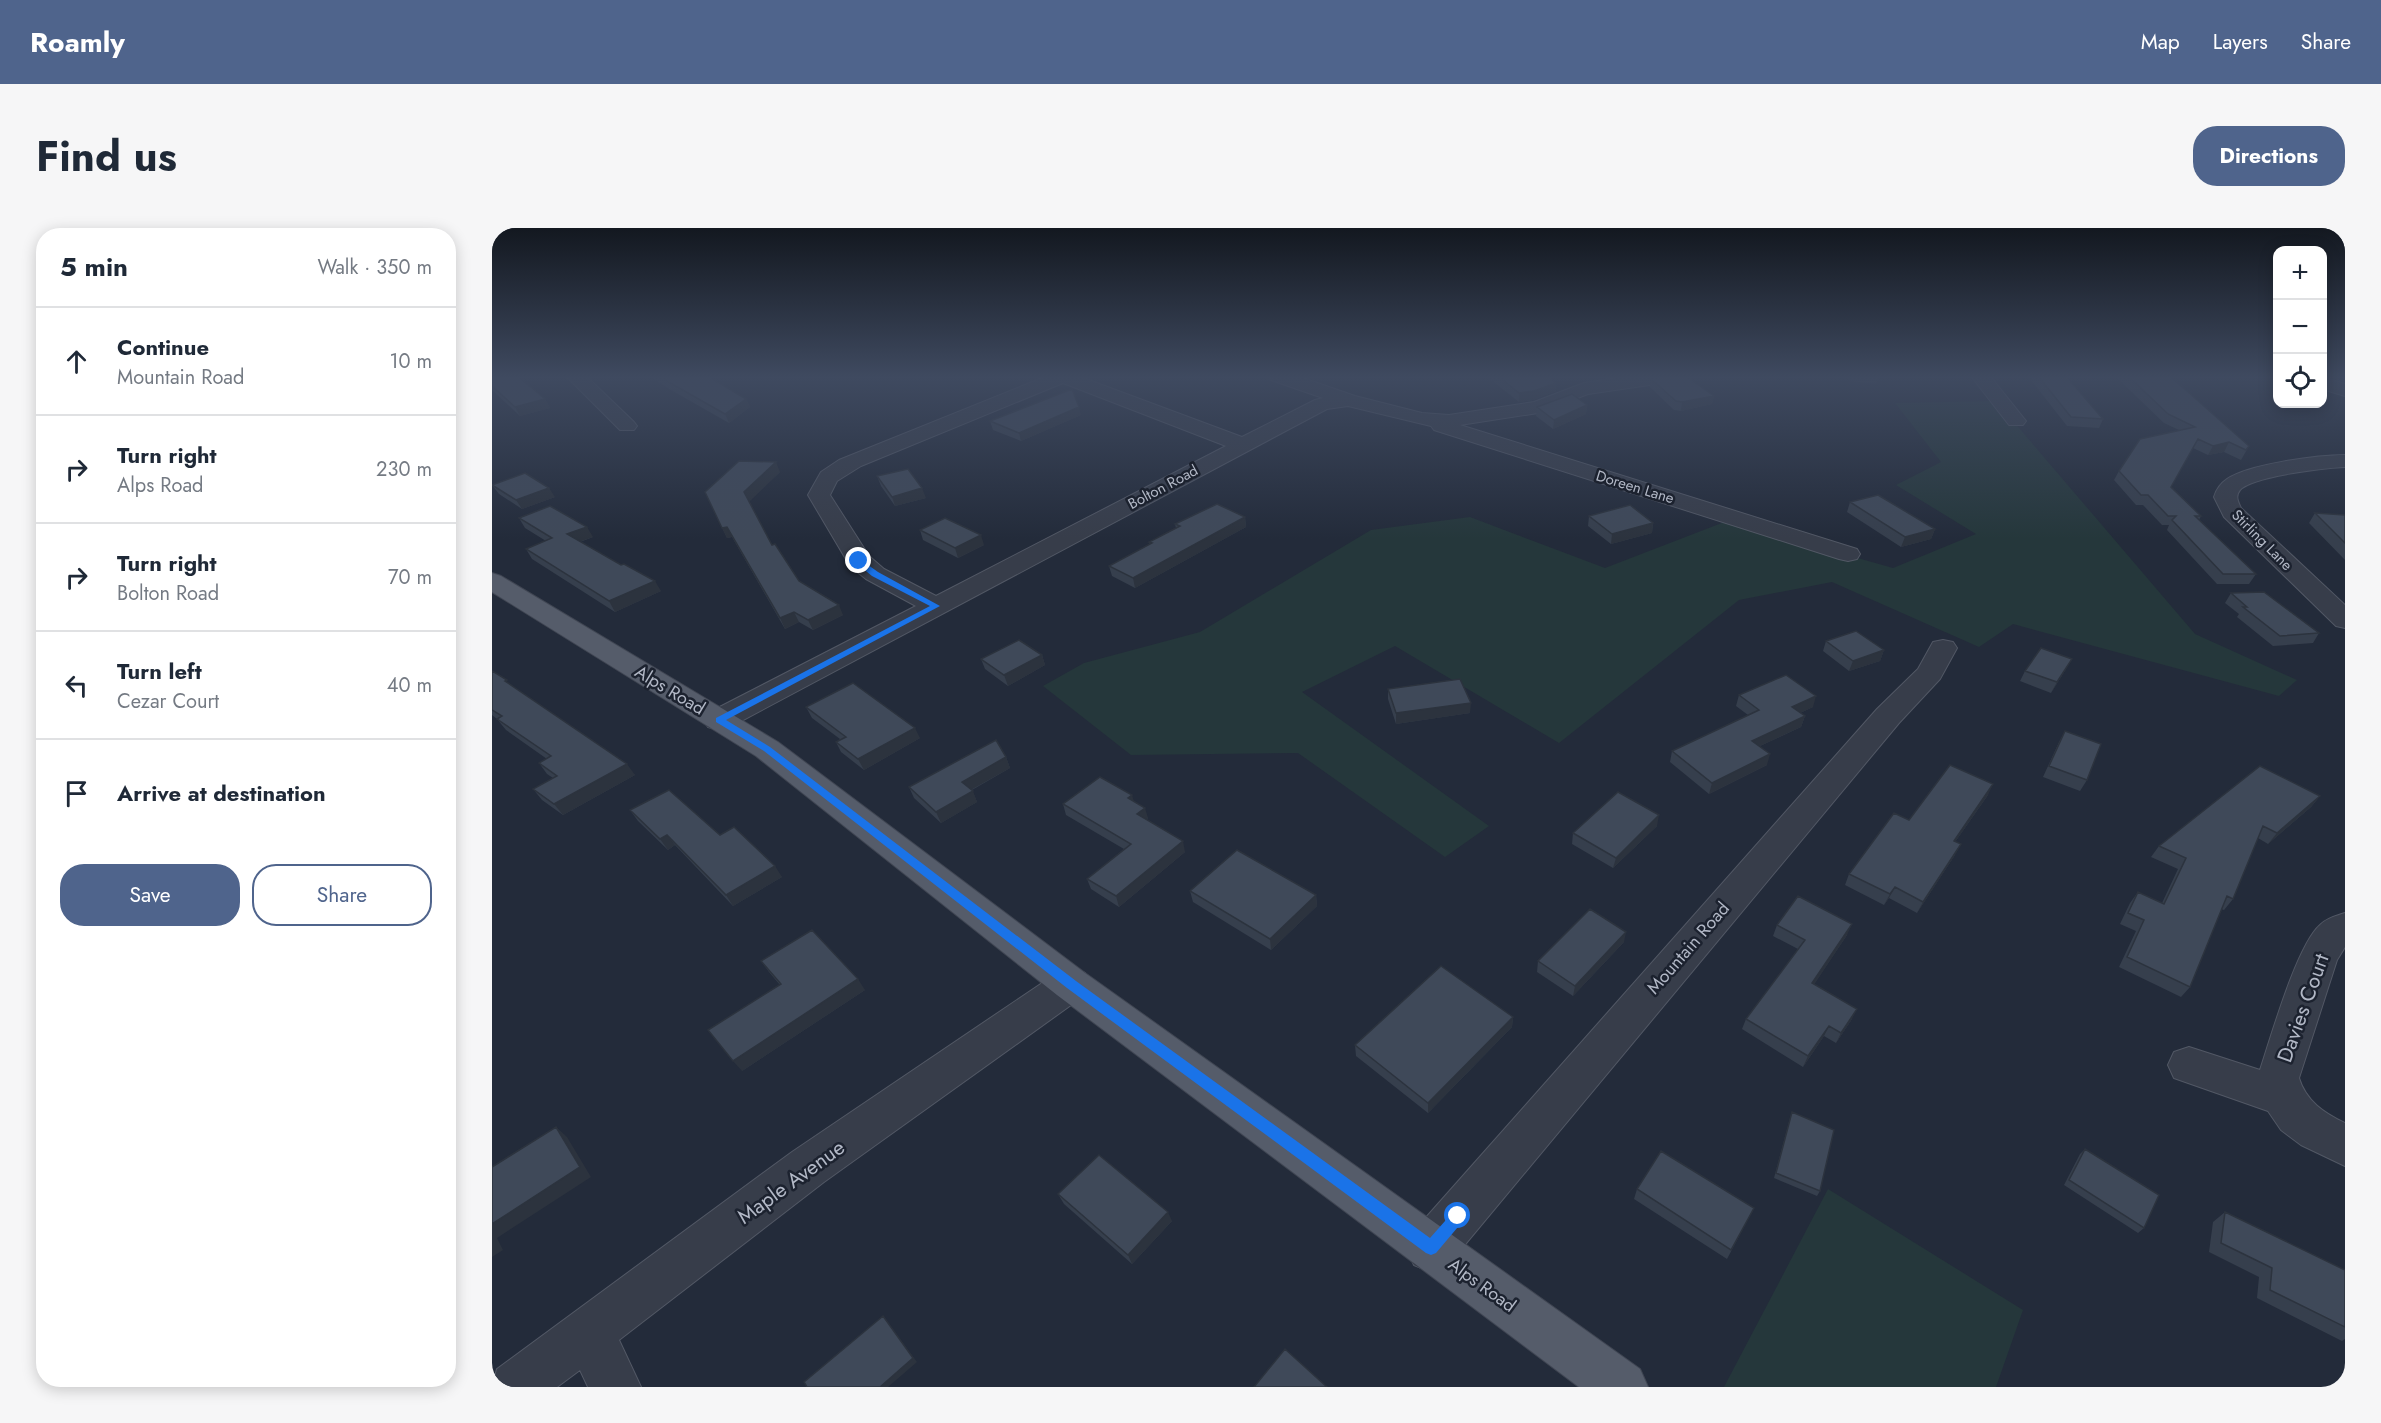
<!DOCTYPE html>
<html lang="en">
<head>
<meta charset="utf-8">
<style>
	body { margin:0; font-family:Jost,sans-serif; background:#f6f6f7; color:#1f2937 }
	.controls { position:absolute; right:18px; top:18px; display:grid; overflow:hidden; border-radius:12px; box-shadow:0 3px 15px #0003 }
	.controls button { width:54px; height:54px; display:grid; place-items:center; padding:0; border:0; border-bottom:2px solid #e0e1e3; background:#fff; color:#1f2937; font:30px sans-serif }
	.stop { position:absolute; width:18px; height:18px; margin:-14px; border:4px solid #1a73e8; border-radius:50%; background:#fff }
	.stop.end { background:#1a73e8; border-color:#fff; box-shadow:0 2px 6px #0008 }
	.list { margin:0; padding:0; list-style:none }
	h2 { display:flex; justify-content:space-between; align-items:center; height:78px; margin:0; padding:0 24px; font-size:26px }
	h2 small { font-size:20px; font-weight:400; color:#747a83 }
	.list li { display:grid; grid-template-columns:39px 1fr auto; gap:18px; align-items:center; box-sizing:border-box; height:108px; padding:0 24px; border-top:2px solid #e0e1e3 }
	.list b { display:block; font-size:22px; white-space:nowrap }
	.list p { margin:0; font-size:20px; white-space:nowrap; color:#747a83 }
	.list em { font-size:20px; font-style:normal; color:#747a83 }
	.actions { display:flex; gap:12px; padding:18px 24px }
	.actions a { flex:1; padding:14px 0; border:2px solid #4f648c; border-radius:24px; text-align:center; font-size:21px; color:#4f648c }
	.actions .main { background:#4f648c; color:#fff }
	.icon { flex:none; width:33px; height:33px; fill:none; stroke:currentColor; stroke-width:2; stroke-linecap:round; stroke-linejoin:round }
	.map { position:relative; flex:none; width:1853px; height:1159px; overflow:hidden; border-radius:24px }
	header { display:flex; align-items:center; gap:36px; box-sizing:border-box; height:84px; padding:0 30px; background:#4f648c; color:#fff }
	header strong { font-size:28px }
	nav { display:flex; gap:33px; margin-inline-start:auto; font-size:21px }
	.intro { display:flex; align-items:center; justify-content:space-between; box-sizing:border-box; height:144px; padding:0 36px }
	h1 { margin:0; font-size:42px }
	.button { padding:15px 27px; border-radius:24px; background:#4f648c; color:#fff; font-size:21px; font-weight:700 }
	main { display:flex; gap:36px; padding:0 36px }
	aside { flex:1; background:#fff; border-radius:24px; box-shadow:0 3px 15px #0003 }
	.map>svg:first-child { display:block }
	.green { fill:#25373b }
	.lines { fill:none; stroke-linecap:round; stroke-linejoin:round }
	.minor-casing { stroke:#525865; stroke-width:2 }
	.major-casing { stroke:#404653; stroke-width:2 }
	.minor { fill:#373d4a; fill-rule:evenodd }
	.major { fill:#555c6a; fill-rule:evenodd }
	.wall { fill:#363f4d }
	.shaded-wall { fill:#2c333e }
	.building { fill:#3f4959; stroke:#2c333e; stroke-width:1.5 }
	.route { fill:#1a73e8 }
	.labels { text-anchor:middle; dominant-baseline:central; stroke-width:5; stroke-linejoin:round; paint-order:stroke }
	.far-street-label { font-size:15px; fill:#b2b8c6; stroke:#1c222f }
	.street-label { font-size:18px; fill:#b2b8c6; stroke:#1c222f }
	.near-street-label { font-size:21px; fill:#b2b8c6; stroke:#1c222f }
</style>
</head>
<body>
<header>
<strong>Roamly</strong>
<nav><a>Map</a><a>Layers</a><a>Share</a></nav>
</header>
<div class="intro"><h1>Find us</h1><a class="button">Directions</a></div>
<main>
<aside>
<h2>5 min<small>Walk · 350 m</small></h2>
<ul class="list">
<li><svg class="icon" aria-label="ahead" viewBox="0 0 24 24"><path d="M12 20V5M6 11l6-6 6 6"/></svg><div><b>Continue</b><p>Mountain Road</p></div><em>10 m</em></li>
<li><svg class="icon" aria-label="right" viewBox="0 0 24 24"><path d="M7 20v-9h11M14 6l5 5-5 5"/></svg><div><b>Turn right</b><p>Alps Road</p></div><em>230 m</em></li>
<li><svg class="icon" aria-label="right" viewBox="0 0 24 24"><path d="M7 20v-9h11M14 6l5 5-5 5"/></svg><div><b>Turn right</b><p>Bolton Road</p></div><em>70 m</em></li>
<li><svg class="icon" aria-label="left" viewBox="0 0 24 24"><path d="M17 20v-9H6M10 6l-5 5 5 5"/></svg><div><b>Turn left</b><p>Cezar Court</p></div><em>40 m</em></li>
<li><svg class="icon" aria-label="arrive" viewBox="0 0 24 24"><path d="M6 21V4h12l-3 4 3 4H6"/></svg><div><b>Arrive at destination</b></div></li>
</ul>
<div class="actions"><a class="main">Save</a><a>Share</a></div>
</aside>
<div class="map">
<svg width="1853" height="1159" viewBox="0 0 1853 1159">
	<rect width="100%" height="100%" fill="#232b3a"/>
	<path class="green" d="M 1504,173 L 1703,406 L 1805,452 L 1787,468 L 1521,396 L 1487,419 L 1340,354 L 1247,372 L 1067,515 L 903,418 L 810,464 L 997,598 L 953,629 L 806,525 L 639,527 L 551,458 L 592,435 L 708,404 L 879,302 L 978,289 L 1113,340 L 1235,293 L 1401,340 L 1484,306 L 1404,257 L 1449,234 L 1403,175 Z
		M 1336,961 L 1531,1082 L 1504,1159 L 1232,1159 Z"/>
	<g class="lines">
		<defs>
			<path id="minor" d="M 74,148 L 94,148 L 142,194 L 145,198 L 142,202 L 128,202 Z
				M 555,148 L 586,148 L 750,209 L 823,172 L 831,170 L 779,152 L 777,148 L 805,148 L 863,168 L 930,185 L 957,187 L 1042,174 L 1092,155 L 1138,148 L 1187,148 L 1185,152 L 1178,154 L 1096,166 L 1046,185 L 968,197 L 1365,321 L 1368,326 L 1365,331 L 1356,333 L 1347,331 L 942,202 L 939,198 L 856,178 L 835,181 L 238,499 L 227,502 L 216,499 L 212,492 L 216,485 L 424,378 L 374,351 L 358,338 L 316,267 L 329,244 L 347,232 ZM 571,155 L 734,218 L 444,368 L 392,341 L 377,328 L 338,267 L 345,253 L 369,238 Z
				M 1479,148 L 1498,148 L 1534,193 L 1531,197 L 1517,197 Z
				M 1830,149 L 1853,156 L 1853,168 L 1830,161 Z
				M 1853,227 L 1853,239 C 1833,240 1761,248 1748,262 C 1743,268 1746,274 1749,280 L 1853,377 L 1853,400 L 1844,398 L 1732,289 L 1722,269 C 1724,262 1729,255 1735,251 C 1757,236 1826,227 1853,227 Z
				M 1451,412 L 1461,414 L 1465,420 L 1448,451 L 1407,495 L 956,1037 L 939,1044 L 922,1037 L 915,1020 L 922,1003 L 1385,481 L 1426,441 L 1441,414 Z
				M 1853,685 L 1853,719 L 1845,732 L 1807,850 C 1814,873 1832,885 1853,895 L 1853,938 L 1809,917 L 1789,902 L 1776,883 L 1682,850 L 1676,837 L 1682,824 L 1697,819 L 1768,842 C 1779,809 1805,717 1828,697 C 1835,690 1844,688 1853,685 Z
				M 579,740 L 593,745 L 598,756 L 593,767 L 332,954 L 127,1112 L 149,1159 L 96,1159 L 88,1142 L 65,1159 L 0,1159 L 5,1141 L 300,924 L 565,745 Z"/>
			<path id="major" d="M 0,345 L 9,348 L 286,514 L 593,745 L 1148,1141 L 1156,1159 L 1087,1159 L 565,767 L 264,528 L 0,364 Z"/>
		</defs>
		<use href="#minor" class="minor-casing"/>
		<use href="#major" class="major-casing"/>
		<use href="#minor" class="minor"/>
		<use href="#major" class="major"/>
	</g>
	<path class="wall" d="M 0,148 L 53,171 L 58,180 L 28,188 L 0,162 Z
		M 157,148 L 216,148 L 254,171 L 258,179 L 237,195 L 179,162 Z
		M 994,148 L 1056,148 L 1064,163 L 1041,172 L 1027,174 Z
		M 1356,148 L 1386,148 L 1384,156 L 1357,153 Z
		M 1536,148 L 1574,148 L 1611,191 L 1607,200 L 1575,198 Z
		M 1623,148 L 1678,148 L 1757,218 L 1749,232 L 1732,224 L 1716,227 L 1701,220 L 1679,259 L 1709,288 L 1707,292 L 1764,346 L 1757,356 L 1725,356 L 1675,302 L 1677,297 L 1670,297 L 1651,277 L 1644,277 L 1622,252 L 1627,243 L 1687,202 L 1672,195 Z
		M 1159,151 L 1222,168 L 1220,176 L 1189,183 L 1182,182 L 1158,159 Z
		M 1095,177 L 1094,186 L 1061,201 L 1044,188 L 1045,179 Z
		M 589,187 L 529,213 L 501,202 L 498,193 Z
		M 288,244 L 257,273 L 280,317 L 307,353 L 351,387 L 321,402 L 307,394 L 293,401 L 240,309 L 235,310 L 213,264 Z
		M 385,248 L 434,270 L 403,278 L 389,258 Z
		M 0,257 L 63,269 L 30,281 L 7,266 Z
		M 1358,274 L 1443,301 L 1439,311 L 1409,319 L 1355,284 Z
		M 1823,285 L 1853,287 L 1853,332 L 1817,295 Z
		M 1097,288 L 1161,295 L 1160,305 L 1119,316 L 1096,298 Z
		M 753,289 L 754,299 L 643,360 L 620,348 L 617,338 L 658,317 L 657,314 L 684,300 L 683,296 Z
		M 27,290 L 101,309 L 88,314 L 129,337 L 169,363 L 123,384 L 40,331 L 34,321 L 54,313 L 33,300 Z
		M 428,302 L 492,317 L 466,330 L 431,312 Z
		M 1739,365 L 1827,405 L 1821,415 L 1781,418 L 1745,389 L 1747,386 L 1733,375 Z
		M 1334,413 L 1392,422 L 1388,433 L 1357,443 L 1331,423 Z
		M 550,427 L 553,437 L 516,458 L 493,441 L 489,431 Z
		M 1574,441 L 1559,465 L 1528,453 L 1533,443 Z
		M 0,443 L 20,458 L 143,547 L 71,587 L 50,572 L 41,561 L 61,550 L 55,546 L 47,535 L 55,531 L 14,502 L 5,491 L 0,487 Z
		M 896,461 L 978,485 L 904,496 L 896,471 Z
		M 1247,467 L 1321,479 L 1308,485 L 1313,488 L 1309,499 L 1268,518 L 1275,537 L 1217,566 L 1178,534 L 1180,523 L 1256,487 L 1244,478 Z
		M 314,479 L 428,510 L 372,542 L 349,524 L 344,514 L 348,511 L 320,490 Z
		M 1573,503 L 1595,552 L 1588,563 L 1551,549 L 1567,514 Z
		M 514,529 L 518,540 L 480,562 L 485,574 L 449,595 L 422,570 L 417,559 Z
		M 1496,567 L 1463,614 L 1463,627 L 1425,685 L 1397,670 L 1392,677 L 1353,657 L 1357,646 L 1417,592 Z
		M 1828,568 L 1819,579 L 1776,616 L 1766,610 L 1741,671 L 1732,682 L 1729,681 L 1698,759 L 1689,769 L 1627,739 L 1644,703 L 1628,696 L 1638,675 L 1646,664 L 1670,675 L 1686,641 L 1659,629 L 1667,618 Z
		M 642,573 L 656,590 L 654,592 L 693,624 L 627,679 L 599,661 L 595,651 L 632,621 L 574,587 L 571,576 Z
		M 138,582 L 228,607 L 290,649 L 241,678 L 183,617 L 176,622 L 146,593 Z
		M 1165,598 L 1121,640 L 1080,616 L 1081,605 Z
		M 698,663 L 824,667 L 825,678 L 779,722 L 701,674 Z
		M 1285,697 L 1355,707 L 1322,756 L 1360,791 L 1344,815 L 1332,808 L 1311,839 L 1250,801 L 1254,791 L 1306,721 L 1281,708 Z
		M 1132,714 L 1081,768 L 1045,744 L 1046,733 Z
		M 269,733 L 373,762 L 250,843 L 288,757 L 277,744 Z
		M 1021,789 L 1020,799 L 936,885 L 864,828 L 863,817 Z
		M 1300,884 L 1328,963 L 1325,968 L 1282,950 L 1298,890 Z
		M 1593,921 L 1652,1000 L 1646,1005 L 1572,957 L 1588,926 Z
		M 1145,961 L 1262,980 L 1235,1031 L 1142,971 Z
		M 566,966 L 680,993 L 640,1036 L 572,976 Z
		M 1733,984 L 1853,1099 L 1853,1111 L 1850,1113 L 1765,1070 L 1767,1049 L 1717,1024 L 1721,994 Z"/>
	<path class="shaded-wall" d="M 1064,155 L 1064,163 L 1041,172 L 1027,174 L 1027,165 Z
		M 1222,168 L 1220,176 L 1189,183 L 1190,174 Z
		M 53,171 L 58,180 L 28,188 L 23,179 Z
		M 254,171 L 258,179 L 237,195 L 233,186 Z
		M 1095,177 L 1094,186 L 1061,201 L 1062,192 Z
		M 587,179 L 589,187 L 529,213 L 527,205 Z
		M 1737,214 L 1732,224 L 1716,227 L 1721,218 Z
		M 284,234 L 288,244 L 257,274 L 252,264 Z
		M 57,260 L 63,269 L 30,281 L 24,272 Z
		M 430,260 L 434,270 L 403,278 L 400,269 Z
		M 753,289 L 754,299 L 643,360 L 641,350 Z
		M 1161,295 L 1160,305 L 1119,316 L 1120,306 Z
		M 95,299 L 101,309 L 81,316 L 75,306 Z
		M 235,299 L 240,309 L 235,310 L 230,300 Z
		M 1443,301 L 1439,311 L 1409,319 L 1413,309 Z
		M 489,307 L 492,317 L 466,330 L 463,320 Z
		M 163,353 L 169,363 L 123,384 L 117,373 Z
		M 347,377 L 351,387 L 321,402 L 316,392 Z
		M 302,384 L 307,394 L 293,401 L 288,390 Z
		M 1392,422 L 1388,433 L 1357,443 L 1361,433 Z
		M 550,427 L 553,437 L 516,458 L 512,447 Z
		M 1580,431 L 1574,441 L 1559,465 L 1565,454 Z
		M 1324,468 L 1321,479 L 1297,490 L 1300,479 Z
		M 979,475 L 978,485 L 904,496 L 904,485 Z
		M 1313,488 L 1309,499 L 1257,523 L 1260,513 Z
		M 423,500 L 428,510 L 372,542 L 366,531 Z
		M 1278,526 L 1275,537 L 1217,566 L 1220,555 Z
		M 514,529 L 518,540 L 475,564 L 470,554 Z
		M 135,536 L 143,547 L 71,587 L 62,576 Z
		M 1501,556 L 1496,567 L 1456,624 L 1462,613 Z
		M 481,563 L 485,574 L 449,595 L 444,584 Z
		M 640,567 L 643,577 L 636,570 Z
		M 1828,568 L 1819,579 L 1776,616 L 1785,605 Z
		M 653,580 L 656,590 L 648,597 L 645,586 Z
		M 1167,587 L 1165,598 L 1121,640 L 1124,630 Z
		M 175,607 L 183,617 L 176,622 L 168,611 Z
		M 691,613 L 693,624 L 627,679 L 624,668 Z
		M 1469,616 L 1463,627 L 1425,685 L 1431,674 Z
		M 283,638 L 290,649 L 241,678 L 234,667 Z
		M 1403,659 L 1397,670 L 1392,677 L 1398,666 Z
		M 824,667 L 825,678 L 779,722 L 778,711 Z
		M 1360,696 L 1355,707 L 1316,766 L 1320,755 Z
		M 1134,704 L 1132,714 L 1081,768 L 1083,758 Z
		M 366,751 L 373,762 L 250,843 L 241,833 Z
		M 1365,781 L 1360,791 L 1344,815 L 1349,805 Z
		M 1021,789 L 1020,799 L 936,885 L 936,875 Z
		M 1337,798 L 1332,808 L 1311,839 L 1316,828 Z
		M 64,899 L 75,909 L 99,949 L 5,1010 L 11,1022 L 0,1029 L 0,996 Z
		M 676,984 L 680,993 L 640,1036 L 636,1027 Z
		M 391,1088 L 425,1134 L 396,1159 L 388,1159 Z"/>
	<path class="building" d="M 0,148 L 26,148 L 53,171 L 23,179 L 0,158 Z
		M 166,148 L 216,148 L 254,171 L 233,186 Z
		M 1006,148 L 1056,148 L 1064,155 L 1042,163 L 1027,165 Z
		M 1169,148 L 1194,148 L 1222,168 L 1190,174 L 1184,173 L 1159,151 Z
		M 1546,148 L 1574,148 L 1611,191 L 1579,189 Z
		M 1636,148 L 1678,148 L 1757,218 L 1754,222 L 1737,214 L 1721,218 L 1706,211 L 1679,259 L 1709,288 L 1703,288 L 1764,346 L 1731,346 L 1680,292 L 1684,288 L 1676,288 L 1656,267 L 1649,267 L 1627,243 L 1648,211 L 1703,199 L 1676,186 Z
		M 580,161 L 587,179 L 527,205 L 498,193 Z
		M 1080,166 L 1095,177 L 1062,192 L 1045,179 Z
		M 247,233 L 284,234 L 252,264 L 280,317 L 283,316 L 307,353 L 347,377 L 316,392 L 302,384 L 288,390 L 235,299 L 230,300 L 213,264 Z
		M 416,241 L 430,260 L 400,269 L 385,248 Z
		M 33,245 L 57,260 L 24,272 L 0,257 Z
		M 1386,267 L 1443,301 L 1413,309 L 1358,274 Z
		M 725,276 L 753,289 L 641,350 L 617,338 L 660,315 L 657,314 L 688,298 L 683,296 Z
		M 1138,277 L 1161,295 L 1120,306 L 1097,288 Z
		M 58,278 L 95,299 L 75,306 L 129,337 L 132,336 L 163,353 L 117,373 L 34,321 L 60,310 L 27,290 Z
		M 1823,285 L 1853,287 L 1853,315 Z
		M 453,290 L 489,307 L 463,320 L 428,302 Z
		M 1772,364 L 1827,405 L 1788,408 L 1751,379 L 1755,379 L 1739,365 Z
		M 1364,403 L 1392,422 L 1361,433 L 1334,413 Z
		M 527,412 L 550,427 L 512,447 L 489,431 Z
		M 1549,420 L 1580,431 L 1565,454 L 1533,443 Z
		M 0,443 L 15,452 L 13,453 L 135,536 L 62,576 L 41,561 L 65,548 L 47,535 L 59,528 L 5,491 L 10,488 L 0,482 Z
		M 1294,447 L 1324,468 L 1300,479 L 1313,488 L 1260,513 L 1278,526 L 1220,555 L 1180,523 L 1267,482 L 1247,467 Z
		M 968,451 L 979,475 L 904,485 L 896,461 Z
		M 361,455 L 423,500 L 366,531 L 344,514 L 354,509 L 314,479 Z
		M 1573,503 L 1609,516 L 1595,552 L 1557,538 Z
		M 504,512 L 514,529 L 470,554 L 481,563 L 444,584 L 417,559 Z
		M 1458,537 L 1501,556 L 1462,613 L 1469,616 L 1431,674 L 1403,659 L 1398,666 L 1357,646 L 1402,585 L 1417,592 Z
		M 1768,538 L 1828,568 L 1785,605 L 1771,598 L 1741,671 L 1735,668 L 1698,759 L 1635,729 L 1652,692 L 1636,685 L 1646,664 L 1672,676 L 1694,630 L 1667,618 Z
		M 608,549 L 640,567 L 636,570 L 653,580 L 645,586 L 691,613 L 624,668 L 595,651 L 639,616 L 571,576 Z
		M 177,562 L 228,607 L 242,599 L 283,638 L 234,667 L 175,607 L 168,611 L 138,582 Z
		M 1126,564 L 1167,587 L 1124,630 L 1081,605 Z
		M 745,622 L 824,667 L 778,711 L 698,663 Z
		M 1306,668 L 1360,696 L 1320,755 L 1365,781 L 1349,805 L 1337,798 L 1316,828 L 1254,791 L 1313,712 L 1285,697 Z
		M 1098,681 L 1134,704 L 1083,758 L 1046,733 Z
		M 320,702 L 366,751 L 241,833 L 216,802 L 289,756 L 269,733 Z
		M 949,738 L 1021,789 L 936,875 L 863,817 Z
		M 1300,884 L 1342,902 L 1328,963 L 1284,945 Z
		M 64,899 L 88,939 L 0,996 L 0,939 Z
		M 1593,921 L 1667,967 L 1652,1000 L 1577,952 Z
		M 1169,923 L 1262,980 L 1239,1022 L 1145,961 Z
		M 607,927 L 676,984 L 636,1027 L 566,966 Z
		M 1733,984 L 1853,1042 L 1853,1099 L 1778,1062 L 1780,1040 L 1729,1015 Z
		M 391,1088 L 421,1130 L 388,1159 L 315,1159 L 312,1154 Z
		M 793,1121 L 835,1159 L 762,1159 Z"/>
	<linearGradient id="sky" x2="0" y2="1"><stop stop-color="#131820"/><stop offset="0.48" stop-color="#3f4a60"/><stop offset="1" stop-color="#3f4a60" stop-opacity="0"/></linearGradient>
	<rect width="1853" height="311" fill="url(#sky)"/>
	<path class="route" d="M 364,332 L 369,332 L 386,344 L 448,378 L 234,492 L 278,519 L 584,753 L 938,1010 L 961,984 L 966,982 L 971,984 L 973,988 L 971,993 L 944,1025 L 939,1027 L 934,1025 L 575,760 L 272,523 L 224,494 L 224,490 L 438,378 L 380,348 L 364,335 Z"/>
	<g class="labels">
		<g class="far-street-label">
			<text transform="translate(671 259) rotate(-28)">Bolton Road</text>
			<text transform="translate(1143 259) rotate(17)">Doreen Lane</text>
			<text transform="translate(1770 312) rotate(45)">Stirling Lane</text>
		</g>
		<g class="street-label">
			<text transform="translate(178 462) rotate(31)">Alps Road</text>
			<text transform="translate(1196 720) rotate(-49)">Mountain Road</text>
			<text transform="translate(990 1057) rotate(36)">Alps Road</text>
		</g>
		<g class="near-street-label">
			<text transform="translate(1811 780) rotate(-70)">Davies Court</text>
			<text transform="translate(299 954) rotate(-36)">Maple Avenue</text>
		</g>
	</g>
</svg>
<div class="controls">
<button>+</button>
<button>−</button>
<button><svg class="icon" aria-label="locate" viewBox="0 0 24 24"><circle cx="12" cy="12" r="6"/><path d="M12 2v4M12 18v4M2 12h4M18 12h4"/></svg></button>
</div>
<div class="stop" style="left:966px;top:988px"></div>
<div class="stop end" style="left:367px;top:333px"></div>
</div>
</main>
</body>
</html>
